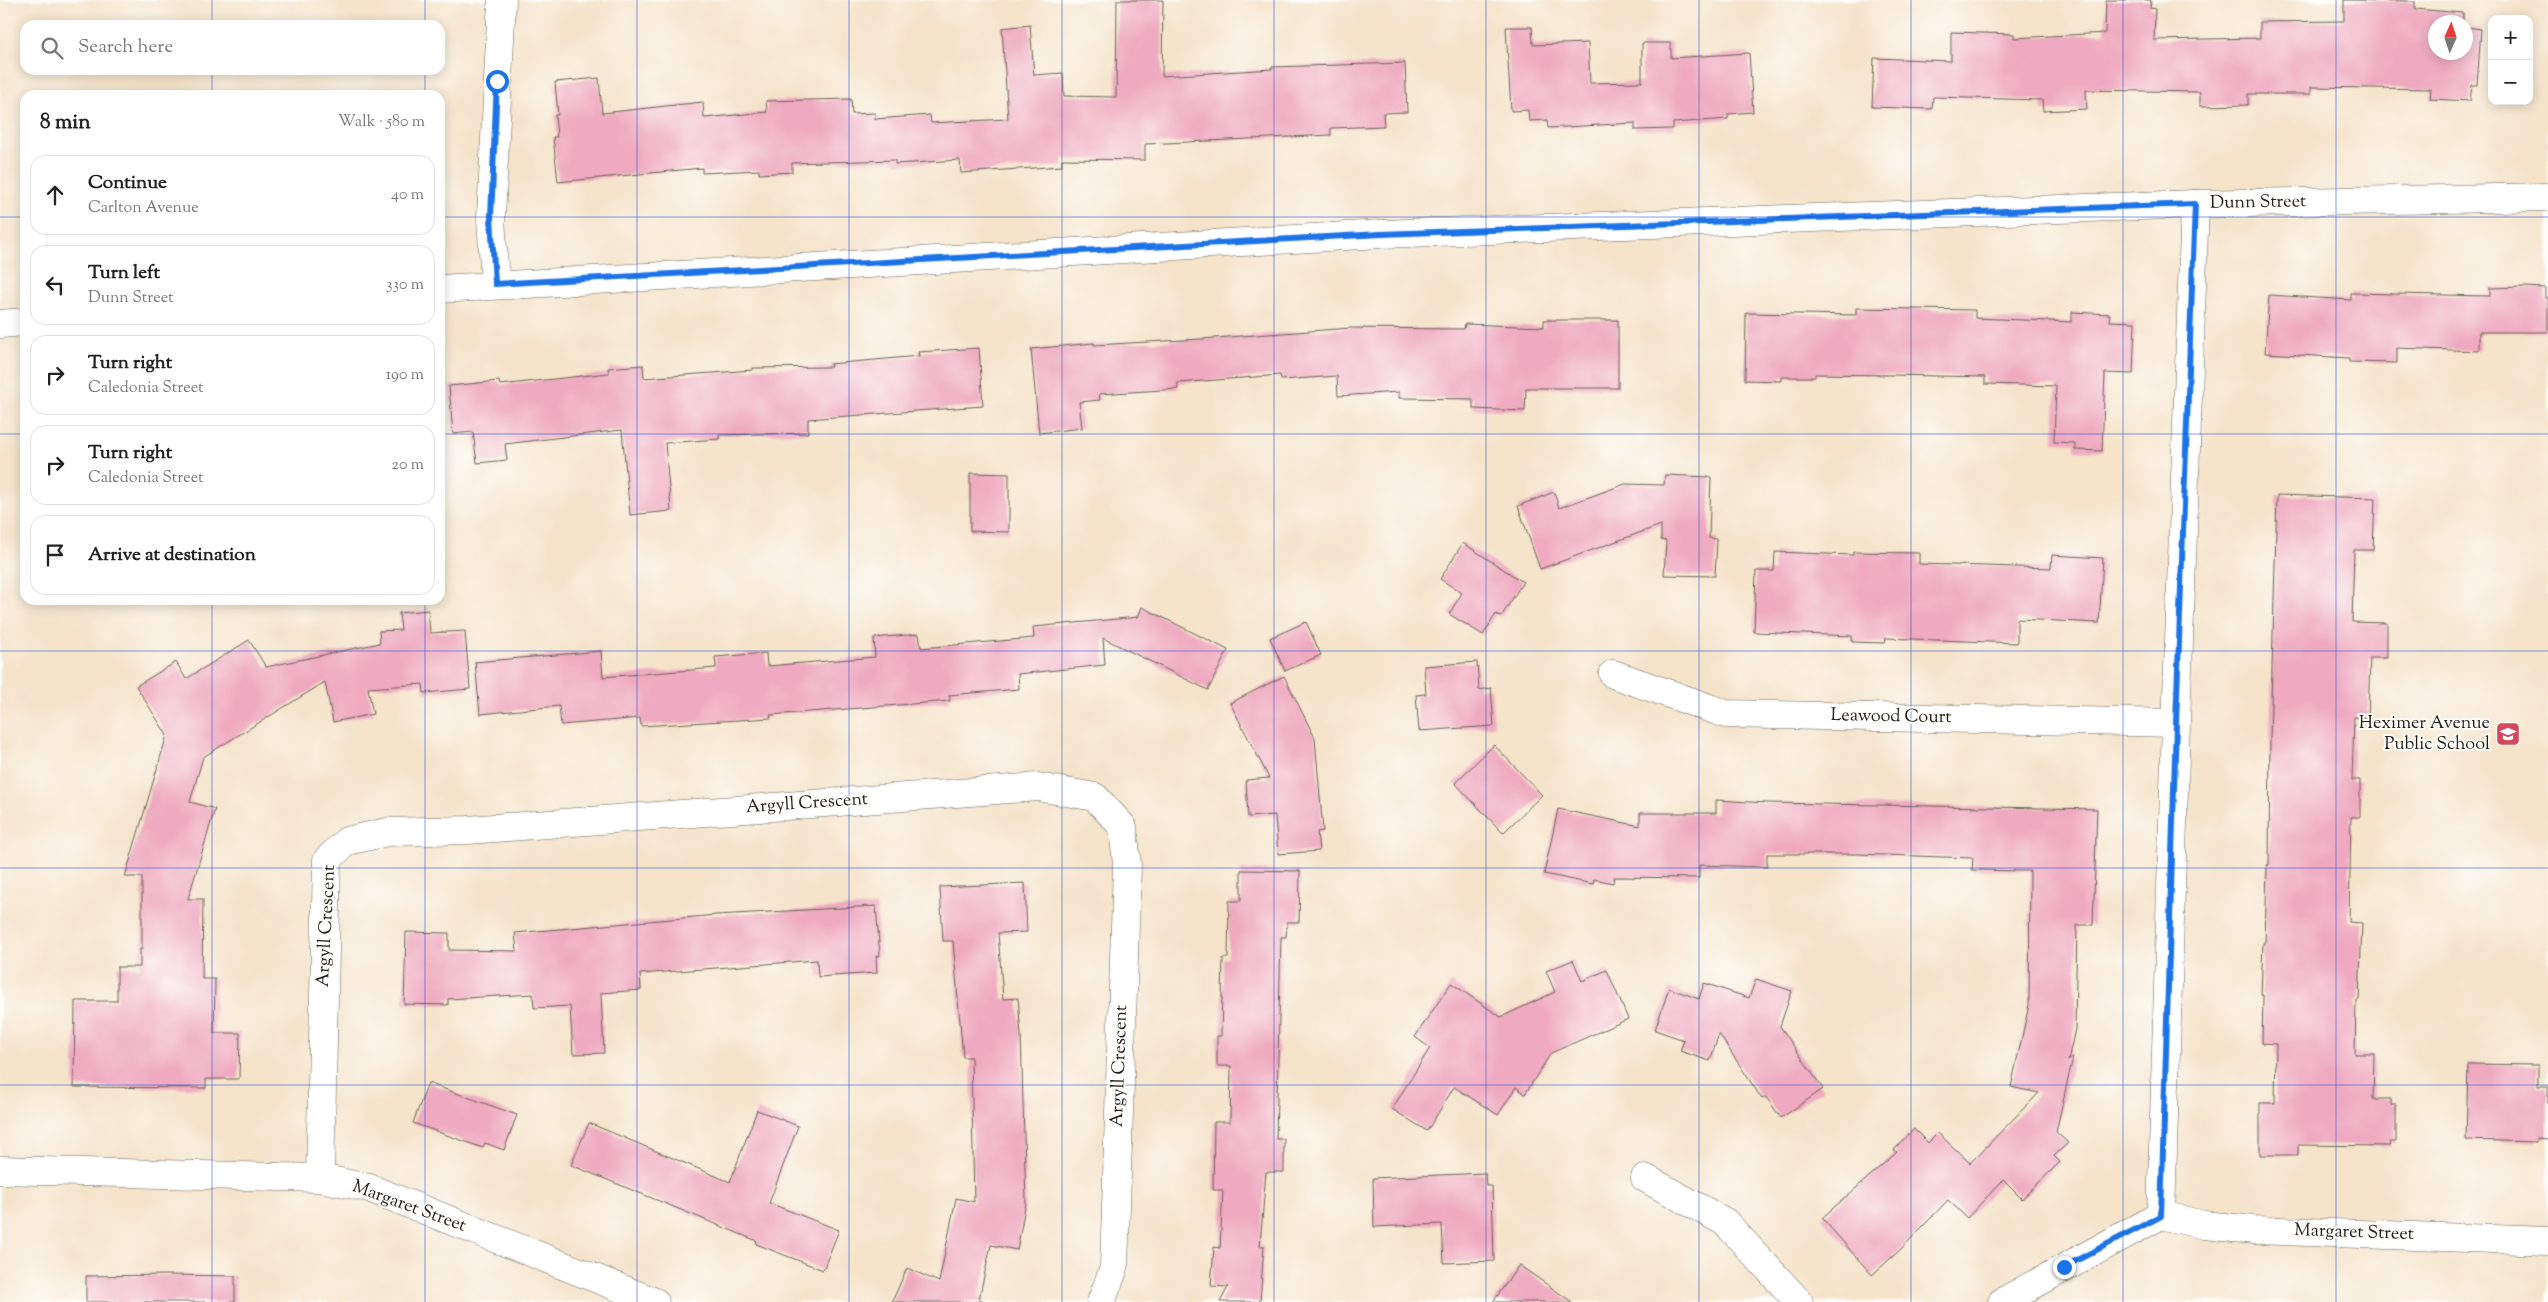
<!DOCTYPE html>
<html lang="en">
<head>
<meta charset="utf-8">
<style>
	body { margin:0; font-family:"Sorts Mill Goudy",serif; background:#f2f2f2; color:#222 }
	.controls { position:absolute; right:15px; top:15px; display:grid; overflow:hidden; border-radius:10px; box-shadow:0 2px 12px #0003 }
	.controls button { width:45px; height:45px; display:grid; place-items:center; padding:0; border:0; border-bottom:1px solid #e0e0e0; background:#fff; color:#222; font:25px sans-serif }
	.compass { position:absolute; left:2428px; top:15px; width:45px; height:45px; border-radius:50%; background:#fff; box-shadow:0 2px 12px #0003; rotate:3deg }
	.stop { position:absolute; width:15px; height:15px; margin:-11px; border:4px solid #1a73e8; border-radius:50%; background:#fff }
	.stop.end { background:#1a73e8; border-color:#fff; box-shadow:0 1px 5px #0008 }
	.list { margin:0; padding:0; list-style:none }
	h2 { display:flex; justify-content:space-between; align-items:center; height:65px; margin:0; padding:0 20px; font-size:21px }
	h2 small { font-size:16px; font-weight:400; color:#767676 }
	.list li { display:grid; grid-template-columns:32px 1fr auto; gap:15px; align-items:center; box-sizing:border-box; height:80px; margin:0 10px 10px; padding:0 10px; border:1px solid #e0e0e0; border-radius:15px }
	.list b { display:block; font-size:19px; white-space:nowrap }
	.list p { margin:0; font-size:16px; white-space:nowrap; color:#767676 }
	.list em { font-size:16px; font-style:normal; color:#767676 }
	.icon { flex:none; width:28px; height:28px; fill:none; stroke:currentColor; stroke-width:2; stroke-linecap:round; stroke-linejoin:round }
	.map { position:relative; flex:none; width:2548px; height:1302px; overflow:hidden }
	.search { position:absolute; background:#fff; box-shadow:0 2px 12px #0003; left:20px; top:20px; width:425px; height:55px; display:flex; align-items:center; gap:12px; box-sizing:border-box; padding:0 18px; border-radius:15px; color:#767676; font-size:19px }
	.panel { position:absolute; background:#fff; box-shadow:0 2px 12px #0003; left:20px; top:90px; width:425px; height:515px; border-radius:15px }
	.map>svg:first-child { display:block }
	.building { fill:#efa9c0 }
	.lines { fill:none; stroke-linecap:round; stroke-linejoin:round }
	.minor-casing { stroke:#686259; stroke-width:29 }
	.tertiary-casing { stroke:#686259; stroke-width:29 }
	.minor { stroke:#fff; stroke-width:28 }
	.tertiary { stroke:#fff; stroke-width:28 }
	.route { stroke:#1a73e8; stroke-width:6 }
	.grid { fill:none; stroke:#1d4ed8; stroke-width:1; stroke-opacity:0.55 }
	.labels { text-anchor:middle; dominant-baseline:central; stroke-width:4; stroke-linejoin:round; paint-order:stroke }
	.street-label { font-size:18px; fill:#1c1c1c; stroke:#fdfcf7 }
	.poi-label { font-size:18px; fill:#1c1c1c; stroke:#fdfcf7; text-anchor:end }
</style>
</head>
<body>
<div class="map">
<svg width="2548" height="1302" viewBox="0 0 2548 1302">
	<rect width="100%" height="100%" fill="#fdfcf7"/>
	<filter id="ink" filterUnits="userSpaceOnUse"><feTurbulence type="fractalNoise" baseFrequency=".02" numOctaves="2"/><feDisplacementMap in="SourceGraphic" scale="10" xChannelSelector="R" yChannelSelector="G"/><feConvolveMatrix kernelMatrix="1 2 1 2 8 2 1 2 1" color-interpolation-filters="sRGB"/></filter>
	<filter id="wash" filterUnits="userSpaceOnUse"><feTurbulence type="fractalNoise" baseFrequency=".0096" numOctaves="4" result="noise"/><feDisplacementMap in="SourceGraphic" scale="20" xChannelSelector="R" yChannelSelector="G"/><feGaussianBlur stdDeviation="1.12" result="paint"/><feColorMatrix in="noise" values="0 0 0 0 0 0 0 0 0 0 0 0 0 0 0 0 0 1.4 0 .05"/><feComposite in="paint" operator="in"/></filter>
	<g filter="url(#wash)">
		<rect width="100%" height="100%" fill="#f5e3ca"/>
		<g id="blocks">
			<path class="building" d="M 1117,0 L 1163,0 L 1162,76 L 1272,69 L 1271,67 L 1405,63 L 1407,112 L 1383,113 L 1384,126 L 1331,128 L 1331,135 L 1145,144 L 1145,160 L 1062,159 L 1062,166 L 961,173 L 960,160 L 895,164 L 895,160 L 792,163 L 792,172 L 759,174 L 759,170 L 702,173 L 702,168 L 558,182 L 553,137 L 557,137 L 555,115 L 558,115 L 555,82 L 599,78 L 602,113 L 703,102 L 704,118 L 767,112 L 766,101 L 851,99 L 852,114 L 875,113 L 875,119 L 930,115 L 931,123 L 1008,119 L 1002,28 L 1030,25 L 1034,75 L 1063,73 L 1064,96 L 1116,97 Z
				M 2106,0 L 2151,0 L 2150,8 L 2155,9 L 2154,40 L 2260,38 L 2260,22 L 2344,21 L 2344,0 L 2415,1 L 2415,9 L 2463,13 L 2463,22 L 2436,22 L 2436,52 L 2466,52 L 2466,27 L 2481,29 L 2477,85 L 2472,85 L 2470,101 L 2430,99 L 2431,89 L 2311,87 L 2311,94 L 2248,94 L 2248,105 L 2200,106 L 2200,92 L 2086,90 L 2087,109 L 2043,111 L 2042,100 L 1933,97 L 1932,109 L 1872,107 L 1874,58 L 1951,61 L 1951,32 L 2014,34 L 2014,38 L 2105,33 Z
				M 1506,27 L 1532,27 L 1533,45 L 1588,43 L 1590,83 L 1642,82 L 1642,43 L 1671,43 L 1671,58 L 1749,53 L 1753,112 L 1728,114 L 1728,119 L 1673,123 L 1673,129 L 1635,130 L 1635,123 L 1548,128 L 1547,120 L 1529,121 L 1528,110 L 1511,111 Z
				M 2524,287 L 2545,288 L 2545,298 L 2548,298 L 2548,332 L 2479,332 L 2479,351 L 2397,348 L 2397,363 L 2349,362 L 2349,358 L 2265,353 L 2269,295 L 2351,300 L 2351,293 L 2490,296 L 2490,288 Z
				M 1856,308 L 1975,310 L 1975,318 L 2072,322 L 2072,312 L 2110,314 L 2109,321 L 2135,322 L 2133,374 L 2105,373 L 2102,451 L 2075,450 L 2075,443 L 2054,442 L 2056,386 L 1985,384 L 1985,377 L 1892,375 L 1815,374 L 1815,377 L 1781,377 L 1781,381 L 1745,380 L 1746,313 L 1856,315 Z
				M 1544,320 L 1618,320 L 1618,388 L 1526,388 L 1525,411 L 1473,409 L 1473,399 L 1399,398 L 1399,392 L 1338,396 L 1337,376 L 1281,380 L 1280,375 L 1178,383 L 1178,389 L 1099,394 L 1100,400 L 1079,402 L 1082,428 L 1039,433 L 1031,349 L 1094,343 L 1094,345 L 1201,339 L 1351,328 L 1464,329 L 1465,324 L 1544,327 Z
				M 979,348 L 983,406 L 808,419 L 808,433 L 719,435 L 719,439 L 665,443 L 671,511 L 630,515 L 622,430 L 505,444 L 507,460 L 477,463 L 473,432 L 453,434 L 449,386 L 499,381 L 500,385 L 609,373 L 608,368 L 643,365 L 644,378 L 753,370 L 753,368 L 831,367 L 830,364 L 919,356 L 918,352 Z
				M 970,473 L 1009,474 L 1009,532 L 970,531 Z
				M 1665,475 L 1711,477 L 1709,538 L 1717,539 L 1715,576 L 1664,575 L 1666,541 L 1661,540 L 1661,525 L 1540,569 L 1518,506 L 1554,492 L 1559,508 L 1625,484 L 1664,485 Z
				M 2277,495 L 2375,498 L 2373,550 L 2354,550 L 2352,622 L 2387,623 L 2387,658 L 2370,658 L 2368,718 L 2354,717 L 2352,780 L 2360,780 L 2360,817 L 2351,817 L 2349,922 L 2362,923 L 2359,1000 L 2356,1000 L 2355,1054 L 2374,1054 L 2373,1099 L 2391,1099 L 2391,1105 L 2396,1105 L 2396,1142 L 2389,1142 L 2390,1146 L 2298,1145 L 2298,1155 L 2260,1155 L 2260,1103 L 2275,1103 L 2276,1044 L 2262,1043 L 2263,995 L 2261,995 L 2263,943 L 2265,943 L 2267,865 L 2269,865 L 2270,739 Z
				M 1463,543 L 1523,582 L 1501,617 L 1496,614 L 1483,635 L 1449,614 L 1462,593 L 1440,579 Z
				M 1775,552 L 1853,555 L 1853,552 L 1919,553 L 1919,564 L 2051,568 L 2052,555 L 2103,558 L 2099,623 L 2017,619 L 2017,643 L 1886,638 L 1885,643 L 1852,642 L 1852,636 L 1754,632 L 1756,571 L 1774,571 Z
				M 1142,607 L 1228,650 L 1208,690 L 1103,638 L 1105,665 L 1018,674 L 1019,689 L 949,695 L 950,701 L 770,715 L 771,718 L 641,726 L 640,718 L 561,725 L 559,706 L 480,714 L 475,662 L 601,651 L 603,677 L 716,668 L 715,657 L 766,653 L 767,666 L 875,657 L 874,638 L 919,634 L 921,648 L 1034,638 L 1033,627 L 1138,617 Z
				M 428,610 L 430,633 L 465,631 L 470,689 L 424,693 L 423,684 L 368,688 L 373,714 L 333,722 L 325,682 L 203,757 L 190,802 L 215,809 L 188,899 L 203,899 L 202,979 L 215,979 L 214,1033 L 240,1033 L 239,1079 L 206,1079 L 206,1088 L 74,1087 L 75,1001 L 117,1001 L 117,967 L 140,967 L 140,949 L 142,949 L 142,877 L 125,877 L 167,735 L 136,686 L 176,662 L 186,679 L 249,640 L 266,667 L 380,643 L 379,631 L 401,630 L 399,613 Z
				M 1306,622 L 1321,655 L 1285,671 L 1270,638 Z
				M 1477,662 L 1479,690 L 1491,688 L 1494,726 L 1419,731 L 1416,695 L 1426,694 L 1424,666 Z
				M 1284,676 L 1315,738 L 1323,831 L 1317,832 L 1319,851 L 1278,854 L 1275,815 L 1248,817 L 1246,780 L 1269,778 L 1230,703 Z
				M 1494,745 L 1542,795 L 1503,833 L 1455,783 Z
				M 1716,800 L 1768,803 L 2097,809 L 2093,925 L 2077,925 L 2075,1029 L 2068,1061 L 2073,1057 L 2056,1132 L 2068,1143 L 2054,1156 L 2060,1162 L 2022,1199 L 2003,1180 L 1967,1218 L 1948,1200 L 1900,1250 L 1872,1275 L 1822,1218 L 1897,1152 L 1894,1150 L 1914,1129 L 1928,1143 L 1938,1133 L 1970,1163 L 2039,1093 L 2011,1087 L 2029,1005 L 2030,871 L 1972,870 L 1973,858 L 1856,854 L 1767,854 L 1767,867 L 1699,865 L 1699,878 L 1614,877 L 1613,883 L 1594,879 L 1593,884 L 1544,874 L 1558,809 L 1640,826 L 1640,813 L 1716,813 Z
				M 1241,870 L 1300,871 L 1299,922 L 1287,922 L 1286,937 L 1281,937 L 1276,1139 L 1284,1139 L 1284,1172 L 1266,1172 L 1260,1246 L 1264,1246 L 1260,1302 L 1220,1302 L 1228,1287 L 1211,1286 L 1214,1247 L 1220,1248 L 1223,1190 L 1213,1190 L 1214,1122 L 1230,1122 L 1231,1066 L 1217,1066 L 1217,1036 L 1221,1036 L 1223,958 L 1228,958 L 1229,901 L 1241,901 Z
				M 1025,883 L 1027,932 L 998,933 L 1003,999 L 1018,998 L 1021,1035 L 1026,1202 L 1017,1250 L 991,1245 L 979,1299 L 986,1302 L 892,1302 L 907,1268 L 939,1282 L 956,1198 L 974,1202 L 971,1057 L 963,1057 L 953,941 L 943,941 L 940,887 Z
				M 876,906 L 880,956 L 876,956 L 877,973 L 818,977 L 817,960 L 640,974 L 641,990 L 601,993 L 604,1053 L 573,1054 L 570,1006 L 534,1008 L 533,994 L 448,999 L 448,1005 L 404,1004 L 406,932 L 449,933 L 449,950 L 517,951 L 515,933 L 716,915 Z
				M 1573,960 L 1582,981 L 1607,970 L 1628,1019 L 1551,1053 L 1525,1094 L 1516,1087 L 1498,1115 L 1454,1087 L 1427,1131 L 1392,1109 L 1430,1048 L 1415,1037 L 1451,983 L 1501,1017 L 1555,992 L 1546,971 Z
				M 1756,979 L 1792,991 L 1780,1026 L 1823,1089 L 1781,1118 L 1766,1097 L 1762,1099 L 1719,1034 L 1710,1061 L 1680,1051 L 1684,1040 L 1655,1030 L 1669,988 L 1699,999 L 1704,983 L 1749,998 Z
				M 2468,1064 L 2538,1065 L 2538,1086 L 2548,1086 L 2548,1139 L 2536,1138 L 2536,1142 L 2466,1140 Z
				M 428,1083 L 517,1115 L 504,1150 L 485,1143 L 483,1148 L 413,1123 Z
				M 757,1110 L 798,1126 L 769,1203 L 839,1230 L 823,1270 L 756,1244 L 757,1241 L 571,1165 L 589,1123 L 730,1182 Z
				M 1485,1173 L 1486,1186 L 1492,1186 L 1494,1261 L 1444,1263 L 1442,1224 L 1374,1227 L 1373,1178 Z
				M 1519,1265 L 1572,1302 L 1493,1302 Z
				M 166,1275 L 235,1276 L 235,1302 L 86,1302 L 86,1276 Z"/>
		</g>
	</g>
	<g filter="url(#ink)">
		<use href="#blocks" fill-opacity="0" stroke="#686259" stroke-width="1"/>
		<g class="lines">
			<defs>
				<path id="minor" d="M 495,284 L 491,217 L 502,0
					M 1613,674 L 1726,714 L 2176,723
					M 0,1170 L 320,1178 L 369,1188 L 655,1302
					M 320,1178 L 327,860 L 347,841 L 387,832 L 468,830 L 1038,787 L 1095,797 L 1123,827 L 1127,865 L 1114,1268 L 1101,1302
					M 1645,1178 L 1725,1222 L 1799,1302
					M 2161,1215 L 2176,723 L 2195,204
					M 2161,1215 L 2204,1225 L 2254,1230 L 2548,1241
					M 2002,1302 L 2161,1215"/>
				<path id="tertiary" d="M 440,289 L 1381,234 L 2195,204 L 2548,197
					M 0,324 L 25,322"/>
			</defs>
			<use href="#minor" class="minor-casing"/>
			<use href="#tertiary" class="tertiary-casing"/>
			<use href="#minor" class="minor"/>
			<use href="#tertiary" class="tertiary"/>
		</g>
	</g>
	<g class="lines" filter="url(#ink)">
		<path class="route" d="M 497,81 L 491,217 L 495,284 L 1381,234 L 2195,204 L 2176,723 L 2161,1216 L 2064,1267"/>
	</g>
	<path class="grid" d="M 212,0 L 212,25M 425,0 L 425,25M 637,0 L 637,1302M 849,0 L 849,1302M 1062,0 L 1062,1302M 1274,0 L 1274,1302M 1486,0 L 1486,1302M 1699,0 L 1699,1302M 1911,0 L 1911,1302M 2123,0 L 2123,1302M 2336,0 L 2336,1302M 212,70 L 212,95M 425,70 L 425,95M 0,217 L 25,217M 440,217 L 2548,217M 0,434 L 25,434M 440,434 L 2548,434M 212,600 L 212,1302M 425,600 L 425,1302M 0,651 L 2548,651M 0,868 L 2548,868M 0,1085 L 2548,1085"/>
	<defs>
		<symbol id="school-square" viewBox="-11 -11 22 22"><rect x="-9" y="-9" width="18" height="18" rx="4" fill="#d1495b" stroke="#fdfcf7"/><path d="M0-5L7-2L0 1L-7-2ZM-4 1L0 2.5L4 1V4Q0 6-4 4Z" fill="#fff"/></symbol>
	</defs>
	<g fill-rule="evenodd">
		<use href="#school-square" x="2494" y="720" width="28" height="28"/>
	</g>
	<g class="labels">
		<g class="street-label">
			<text transform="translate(2258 203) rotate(-1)">Dunn Street</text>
			<text transform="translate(1891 717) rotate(1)">Leawood Court</text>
			<text transform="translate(807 804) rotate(-4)">Argyll Crescent</text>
			<text transform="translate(327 926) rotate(-87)">Argyll Crescent</text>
			<text transform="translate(1120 1066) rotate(-88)">Argyll Crescent</text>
			<text transform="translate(409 1207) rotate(20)">Margaret Street</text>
			<text transform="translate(2354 1233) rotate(2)">Margaret Street</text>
		</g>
		<g class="poi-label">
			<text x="2490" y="724">Heximer Avenue<tspan x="2490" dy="21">Public School</tspan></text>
		</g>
	</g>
</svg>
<div class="controls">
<button>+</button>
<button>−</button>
</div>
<svg class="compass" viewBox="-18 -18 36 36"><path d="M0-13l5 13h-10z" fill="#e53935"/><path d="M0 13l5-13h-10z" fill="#767676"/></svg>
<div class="stop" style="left:497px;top:81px"></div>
<div class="stop end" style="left:2064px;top:1267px"></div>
<div class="search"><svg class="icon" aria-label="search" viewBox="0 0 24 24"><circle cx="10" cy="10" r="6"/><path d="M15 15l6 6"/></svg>Search here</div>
<section class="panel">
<h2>8 min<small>Walk · 580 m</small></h2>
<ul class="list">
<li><svg class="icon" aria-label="ahead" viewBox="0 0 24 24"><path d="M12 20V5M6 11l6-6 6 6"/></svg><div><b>Continue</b><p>Carlton Avenue</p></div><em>40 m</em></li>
<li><svg class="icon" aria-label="left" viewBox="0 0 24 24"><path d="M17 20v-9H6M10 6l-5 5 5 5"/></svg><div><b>Turn left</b><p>Dunn Street</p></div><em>330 m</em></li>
<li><svg class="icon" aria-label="right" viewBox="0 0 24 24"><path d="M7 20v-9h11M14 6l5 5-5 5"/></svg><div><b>Turn right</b><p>Caledonia Street</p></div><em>190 m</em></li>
<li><svg class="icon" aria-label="right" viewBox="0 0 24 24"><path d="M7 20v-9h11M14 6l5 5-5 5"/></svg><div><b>Turn right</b><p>Caledonia Street</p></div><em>20 m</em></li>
<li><svg class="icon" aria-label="arrive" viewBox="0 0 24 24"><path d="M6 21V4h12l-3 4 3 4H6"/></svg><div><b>Arrive at destination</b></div></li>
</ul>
</section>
</div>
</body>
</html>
